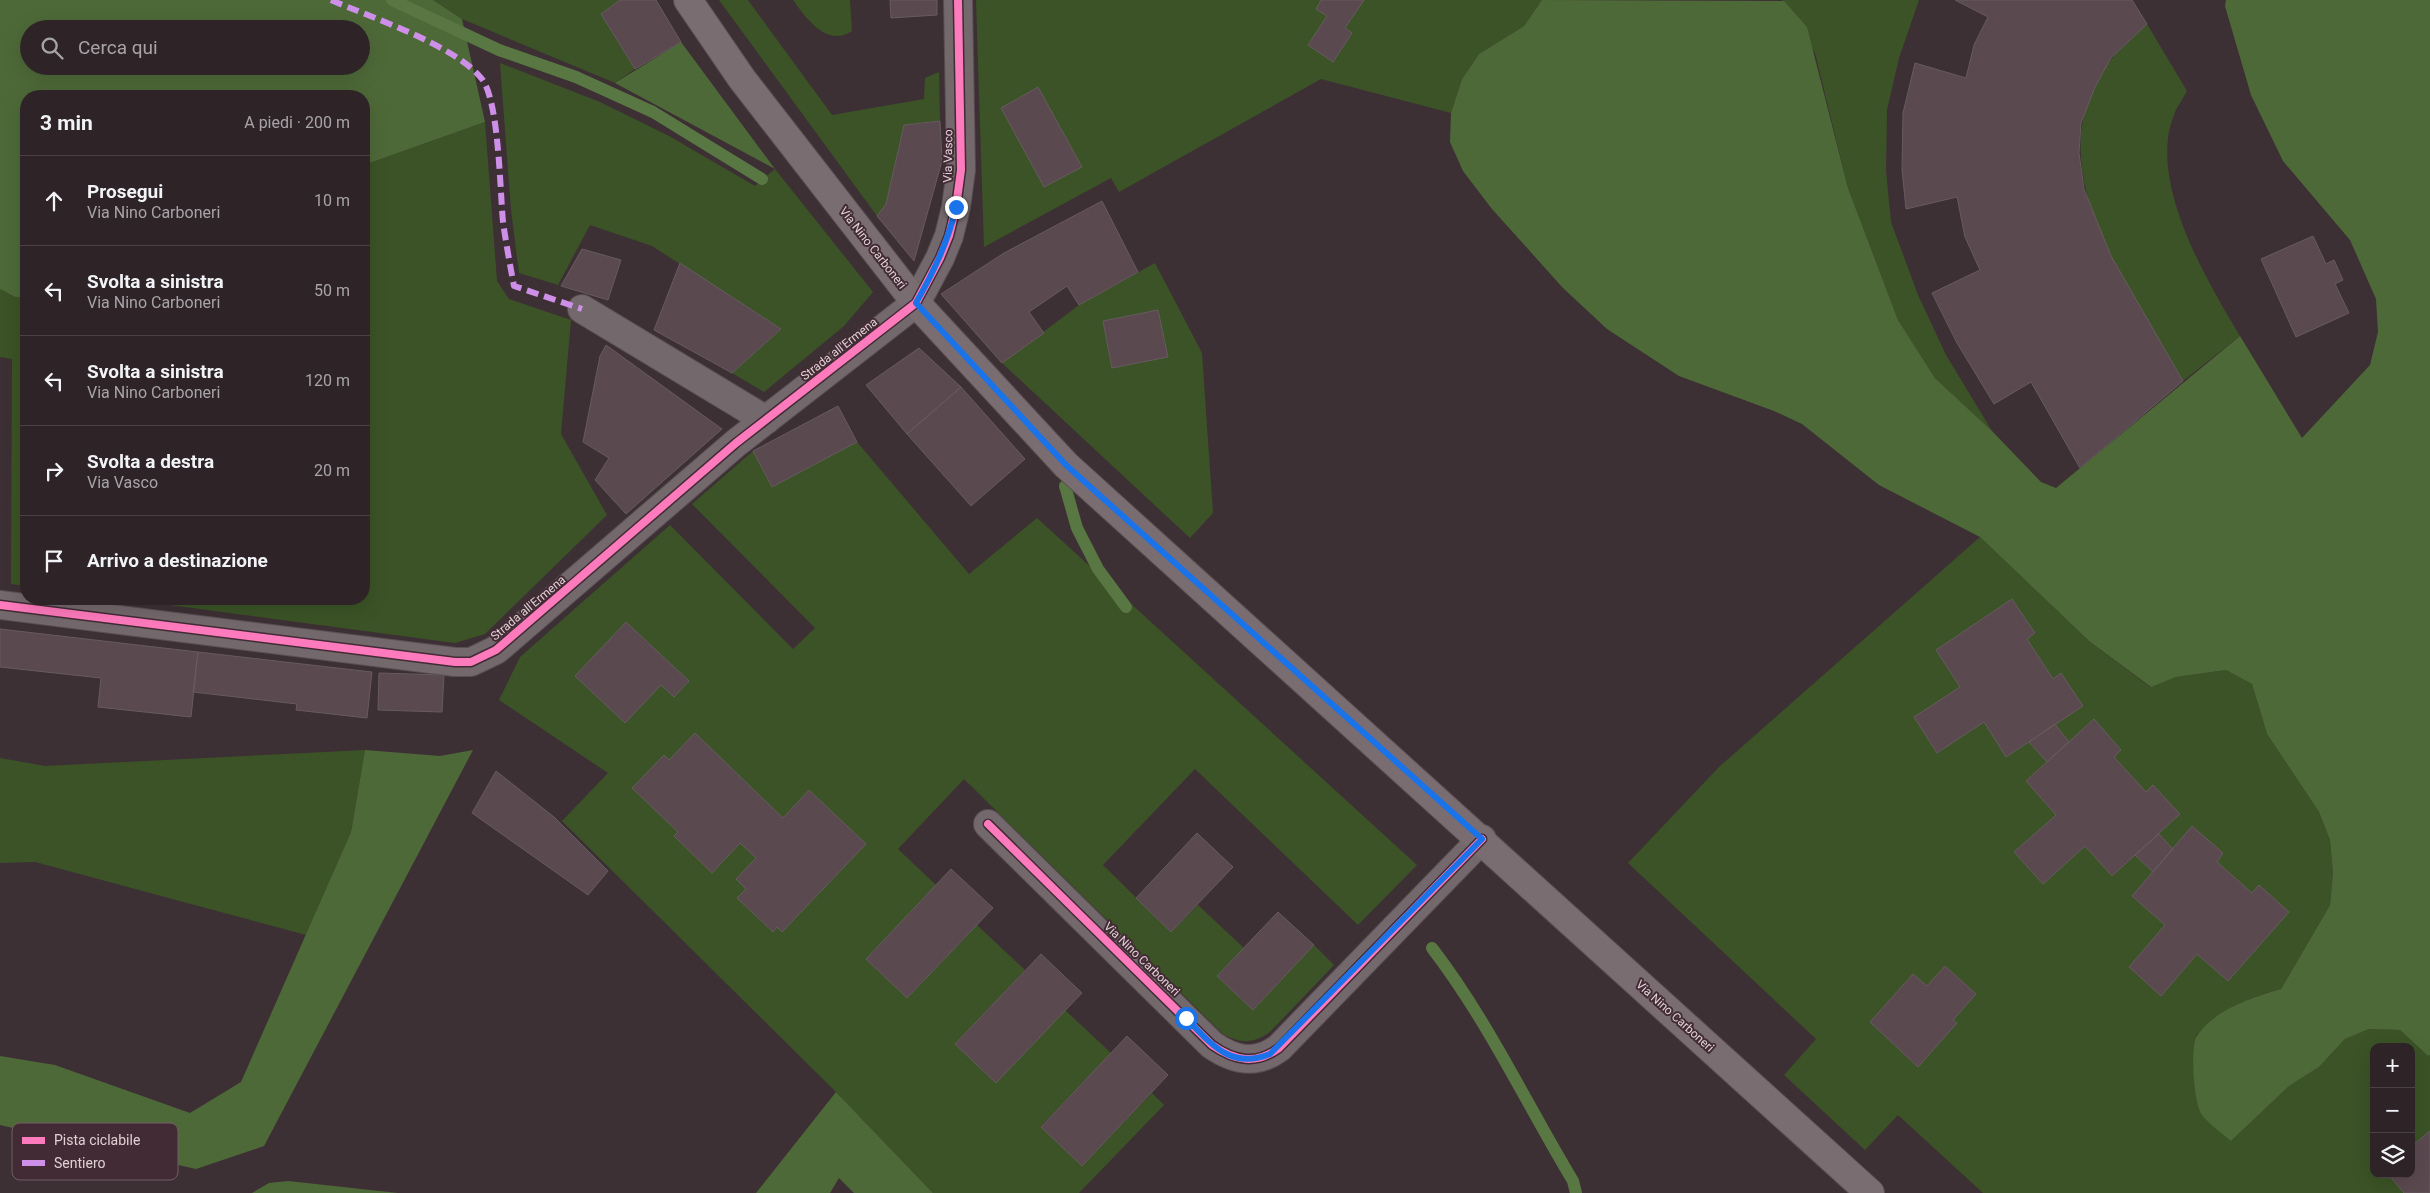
<!DOCTYPE html>
<html lang="it">
<head>
<meta charset="utf-8">
<style>
	body { margin:0; font-family:Roboto,sans-serif; background:#362c30; color:#f1f3f6 }
	.controls { position:absolute; right:15px; bottom:15px; display:grid; overflow:hidden; border-radius:10px; box-shadow:0 5px 20px #0002 }
	.controls button { width:45px; height:45px; display:grid; place-items:center; padding:0; border:0; border-bottom:1px solid #494145; background:#2e2428; color:#f1f3f6; font:25px sans-serif }
	.stop { position:absolute; width:15px; height:15px; margin:-11px; border:4px solid #1a73e8; border-radius:50%; background:#fff }
	.stop.end { background:#1a73e8; border-color:#fff; box-shadow:0 1px 5px #0008 }
	.list { margin:0; padding:0; list-style:none }
	h2 { display:flex; justify-content:space-between; align-items:center; height:65px; margin:0; padding:0 20px; font-size:21px }
	h2 small { font-size:16px; font-weight:400; color:#a7a4a8 }
	.list li { display:grid; grid-template-columns:32px 1fr auto; gap:15px; align-items:center; box-sizing:border-box; height:90px; padding:0 20px; border-top:1px solid #494145 }
	.list b { display:block; font-size:19px; white-space:nowrap }
	.list p { margin:0; font-size:16px; white-space:nowrap; color:#a7a4a8 }
	.list em { font-size:16px; font-style:normal; color:#a7a4a8 }
	.icon { flex:none; width:28px; height:28px; fill:none; stroke:currentColor; stroke-width:2; stroke-linecap:round; stroke-linejoin:round }
	.map { position:relative; flex:none; width:2430px; height:1193px; overflow:hidden }
	.search { position:absolute; background:#2e2428; box-shadow:0 5px 20px #0002; left:20px; top:20px; width:350px; height:55px; display:flex; align-items:center; gap:12px; box-sizing:border-box; padding:0 18px; border-radius:28px; color:#a7a4a8; font-size:19px }
	.panel { position:absolute; background:#2e2428; box-shadow:0 5px 20px #0002; left:20px; top:90px; width:350px; height:515px; border-radius:20px }
	.map>svg:first-child { display:block }
	.green { fill:#3b5326; fill-rule:evenodd }
	.forest { fill:#4e6938; fill-rule:evenodd }
	.lines { fill:none; stroke-linecap:round; stroke-linejoin:round }
	.stream { stroke:#597742; stroke-width:12 }
	.building { fill:#5b4950; stroke:#665b5f }
	.street-casing { stroke:#594e52; stroke-width:30 }
	.secondary-casing { stroke:#594e52; stroke-width:30 }
	.street { stroke:#73686c; stroke-width:28 }
	.secondary { stroke:#796d71; stroke-width:28 }
	.quiet { stroke:#ce8fe9; stroke-width:6; stroke-dasharray:12 6; stroke-linecap:butt }
	.cycleway-casing { stroke:#422b34; stroke-width:11 }
	.cycleway { stroke:#fd7abc; stroke-width:8 }
	.route { stroke:#1a73e8; stroke-width:6 }
	.labels { text-anchor:middle; dominant-baseline:central; stroke-width:4; stroke-linejoin:round; paint-order:stroke }
	.street-label { font-size:12px; fill:#e0d1d6; stroke:#422b34 }
	.key { fill:#422b34; stroke:#715d65; stroke-width:1 }
	.key-label { font-size:14px; fill:#e0d1d6 }
</style>
</head>
<body>
<div class="map">
<svg width="2430" height="1193" viewBox="0 0 2430 1193">
	<rect width="100%" height="100%" fill="#3d3035"/>
	<path class="green" d="M 433,0 L 620,0 L 601,14 L 635,69 L 615,83 L 462,19 Z
		M 719,0 L 748,0 L 832,115 L 924,99 L 925,78 L 939,72 L 940,121 L 904,125 L 886,204 L 877,216 Z
		M 793,0 L 850,0 L 852,31 C 827,48 806,18 793,0 Z
		M 976,0 L 1542,0 L 1524,26 L 1479,54 L 1462,79 L 1451,113 L 1321,79 L 1119,192 L 1111,178 L 984,247 Z
		M 1782,0 L 1919,0 L 1899,58 L 1887,110 L 1886,170 L 1891,222 L 1918,295 L 1946,355 L 1992,431 L 1935,378 L 1898,320 L 1848,188 L 1815,53 Z
		M 2147,24 L 2187,91 C 2183,99 2177,106 2174,115 C 2147,181 2207,281 2240,336 L 2183,381 C 2117,268 2010,132 2147,24 Z
		M 500,63 L 600,102 L 669,136 L 755,186 L 775,169 L 873,292 L 844,326 L 764,392 L 732,373 L 781,329 L 652,246 L 590,225 L 558,285 L 519,273 L 511,210 Z
		M 485,122 L 497,281 L 509,299 L 571,320 L 561,434 L 607,515 L 485,634 L 455,643 L 125,599 L 364,599 L 364,165 Z
		M 1155,263 L 1202,353 L 1213,513 L 1190,538 L 1002,363 L 1079,305 Z
		M 0,289 L 15,297 L 26,298 L 26,586 L 11,584 L 12,359 L 0,357 Z
		M 857,442 L 969,574 L 1037,518 L 1417,865 L 1358,925 L 1195,769 L 1103,865 L 1171,932 L 1198,905 L 1244,948 L 1217,976 L 1253,1010 L 1314,945 L 1334,965 L 1271,1031 C 1254,1044 1241,1044 1223,1034 L 964,779 L 898,849 L 936,885 L 866,959 L 907,998 L 977,925 L 1025,970 L 955,1044 L 1065,1010 L 1111,1053 L 1041,1126 L 1082,1166 L 1152,1093 L 1164,1105 L 1079,1193 L 933,1193 L 836,1092 L 562,821 L 608,773 L 499,700 L 520,657 L 670,525 L 793,649 L 815,628 L 692,504 L 753,451 L 772,487 Z
		M 1980,537 L 2089,641 L 2150,687 L 2176,677 L 2226,670 L 2252,684 L 2267,734 L 2319,812 L 2330,840 L 2333,873 L 2330,905 L 2281,989 C 2242,1000 2226,1007 2196,1035 L 2231,1141 L 2289,1086 L 2319,1067 L 2345,1039 L 2369,1029 L 2400,1030 L 2428,1056 L 2430,1055 L 2430,1193 L 1983,1193 L 1898,1115 L 1865,1150 L 1784,1075 L 1816,1039 L 1628,863 L 1719,767 ZM 2374,1047 L 2411,1047 L 2411,1174 L 2374,1174 Z
		M 365,750 L 351,832 L 306,935 L 35,862 L 0,863 L 0,758 L 45,766 Z"/>
	<path class="forest" d="M 0,0 L 433,0 L 462,19 L 485,122 L 364,165 L 364,96 L 26,96 L 26,298 L 15,297 L 0,289 ZM 29,29 L 361,29 L 361,66 L 29,66 Z
		M 1542,0 L 1784,1 L 1807,27 L 1848,188 L 1898,320 L 1935,378 L 1992,431 L 2041,482 L 2056,488 L 2240,336 L 2302,438 L 2370,365 L 2378,332 L 2376,299 L 2350,240 L 2283,161 L 2251,95 L 2225,6 L 2226,0 L 2430,0 L 2430,1055 L 2428,1056 L 2400,1030 L 2369,1029 L 2345,1039 L 2319,1067 L 2289,1086 L 2231,1141 C 2222,1133 2210,1125 2202,1115 C 2194,1105 2189,1045 2198,1034 C 2218,1008 2251,998 2281,989 L 2330,905 L 2333,873 L 2330,840 L 2319,812 L 2267,734 L 2252,684 L 2226,670 L 2176,677 L 2151,687 L 2089,641 L 1980,537 L 1879,485 L 1802,424 L 1774,411 L 1679,376 L 1607,329 L 1563,288 L 1492,209 L 1463,171 L 1450,142 L 1451,113 L 1462,79 L 1479,54 L 1524,26 Z
		M 681,42 L 775,169 L 615,83 Z
		M 365,750 L 440,756 L 473,750 L 264,1146 L 196,1169 L 0,1125 L 0,1056 L 55,1065 L 190,1113 L 241,1082 L 351,832 Z
		M 836,1092 L 933,1193 L 854,1193 L 839,1178 L 830,1193 L 756,1193 Z
		M 288,1181 L 398,1193 L 252,1193 L 269,1183 Z"/>
	<g class="lines">
		<path class="stream" d="M 392,0 L 499,50 L 576,77 L 653,112 L 762,179
			M 1065,486 L 1077,528 L 1098,569 L 1126,607
			M 1432,948 C 1488,1021 1526,1103 1573,1181 L 1576,1193"/>
	</g>
	<path class="building" d="M 620,0 L 656,0 L 681,42 L 635,69 L 601,14 Z
		M 890,0 L 937,0 L 937,15 L 891,18 Z
		M 1321,0 L 1364,0 L 1345,28 L 1352,33 L 1333,62 L 1308,45 L 1327,16 L 1316,9 Z
		M 1955,0 L 2132,0 L 2147,24 L 2111,58 L 2095,87 L 2081,123 L 2079,153 L 2084,189 L 2111,256 L 2183,381 L 2080,468 L 2031,382 L 1994,404 L 1957,343 L 1932,293 L 1980,270 L 1965,237 L 1957,197 L 1906,209 L 1902,169 L 1903,113 L 1915,63 L 1966,78 L 1974,45 L 1988,17 Z
		M 1038,87 L 1082,167 L 1044,187 L 1001,108 Z
		M 940,121 L 942,161 L 914,261 L 877,216 L 886,204 L 904,125 Z
		M 1102,201 L 1138,272 L 1079,305 L 1067,286 L 1029,312 L 1044,333 L 1002,363 L 941,294 L 1004,253 Z
		M 2313,236 L 2326,264 L 2334,260 L 2343,280 L 2335,284 L 2349,313 L 2296,337 L 2261,259 Z
		M 582,249 L 621,260 L 608,300 L 561,286 Z
		M 680,263 L 781,329 L 732,373 L 654,330 Z
		M 1158,310 L 1168,357 L 1112,368 L 1103,321 Z
		M 606,345 L 722,429 L 626,514 L 595,480 L 609,458 L 583,442 L 600,356 Z
		M 919,348 L 961,387 L 907,434 L 866,385 Z
		M 961,387 L 1025,459 L 971,506 L 907,434 Z
		M 838,406 L 857,442 L 772,487 L 753,451 Z
		M 2012,599 L 2035,633 L 2027,639 L 2053,679 L 2061,673 L 2083,706 L 2006,757 L 1984,722 L 1937,753 L 1914,717 L 1960,687 L 1936,650 Z
		M 626,622 L 689,681 L 674,697 L 661,685 L 625,723 L 575,676 Z
		M 0,629 L 198,652 L 191,717 L 98,707 L 101,678 L 0,667 Z
		M 198,652 L 372,672 L 367,718 L 296,710 L 297,704 L 193,692 Z
		M 379,673 L 444,675 L 442,712 L 378,710 Z
		M 2094,719 L 2121,750 L 2114,757 L 2146,792 L 2153,785 L 2180,814 L 2112,876 L 2085,846 L 2043,884 L 2014,852 L 2056,815 L 2026,781 Z
		M 2055,724 L 2069,742 L 2047,762 L 2029,742 Z
		M 695,733 L 783,818 L 809,790 L 866,844 L 782,932 L 777,927 L 773,932 L 737,898 L 746,889 L 736,879 L 756,858 L 740,843 L 712,873 L 674,836 L 678,832 L 632,788 L 664,755 L 669,760 Z
		M 496,771 L 554,817 L 608,871 L 588,895 L 472,813 Z
		M 2192,826 L 2223,853 L 2217,862 L 2252,893 L 2259,885 L 2289,912 L 2228,981 L 2197,954 L 2161,996 L 2129,967 L 2165,925 L 2132,896 Z
		M 1197,833 L 1233,867 L 1171,932 L 1136,898 Z
		M 2159,834 L 2173,849 L 2153,872 L 2135,855 Z
		M 951,869 L 993,908 L 907,998 L 866,959 Z
		M 1278,912 L 1314,945 L 1253,1010 L 1217,976 Z
		M 1041,954 L 1082,993 L 996,1083 L 955,1044 Z
		M 1945,966 L 1976,994 L 1953,1020 L 1957,1023 L 1918,1067 L 1870,1022 L 1913,974 L 1927,986 Z
		M 1127,1036 L 1168,1075 L 1082,1166 L 1041,1127 Z
		M 2430,1131 L 2430,1193 L 2404,1193 L 2388,1174 L 2411,1174 L 2411,1147 Z"/>
	<g class="lines">
		<defs>
			<path id="street" d="M 582,309 L 766,420
				M 0,605 L 455,662 L 471,662 L 496,650 L 736,443 L 916,303 L 940,258 L 949,236 L 956,207 L 961,170 L 958,0
				M 988,824 L 1212,1045 C 1235,1061 1256,1065 1279,1048 L 1482,839"/>
			<path id="secondary" d="M 688,0 L 742,79 L 916,303 L 1066,465 L 1870,1193"/>
		</defs>
		<use href="#street" class="street-casing"/>
		<use href="#secondary" class="secondary-casing"/>
		<use href="#street" class="street"/>
		<use href="#secondary" class="secondary"/>
		<path class="quiet" d="M 331,0 C 372,18 455,45 482,79 C 499,101 500,191 503,222 C 506,243 510,265 514,286 L 582,309"/>
		<defs>
			<path id="cycleway" d="M 0,605 L 455,662 L 471,662 L 496,650 L 736,443 L 916,303 L 940,258 L 949,236 L 956,207 L 961,170 L 958,0
				M 988,824 L 1212,1045 C 1235,1061 1256,1065 1279,1048 L 1482,839"/>
		</defs>
		<use href="#cycleway" class="cycleway-casing"/>
		<use href="#cycleway" class="cycleway"/>
	</g>
	<g class="lines">
		<path class="route" d="M 956,207 C 948,242 934,271 916,303 L 1066,465 L 1482,839 L 1270,1054 C 1231,1070 1211,1044 1186,1018"/>
	</g>
	<g class="labels">
		<g class="street-label">
			<text transform="translate(948 156) rotate(-89)">Via Vasco</text>
			<text transform="translate(873 248) rotate(52)">Via Nino Carboneri</text>
			<text transform="translate(839 349) rotate(-38)">Strada all'Ermena</text>
			<text transform="translate(528 608) rotate(-40)">Strada all'Ermena</text>
			<text transform="translate(1142 959) rotate(44)">Via Nino Carboneri</text>
			<text transform="translate(1675 1016) rotate(42)">Via Nino Carboneri</text>
		</g>
	</g>
	<rect x="12" y="1123" width="166" height="57" rx="8" class="key"/>
	<rect x="22" y="1137" width="23" height="7" fill="#fd7abc"/>
	<rect x="22" y="1160" width="23" height="6" fill="#ce8fe9"/>
	<g class="key-label">
		<text x="54" y="1145">Pista ciclabile</text>
		<text x="54" y="1168">Sentiero</text>
	</g>
</svg>
<div class="controls">
<button>+</button>
<button>−</button>
<button><svg class="icon" aria-label="layers" viewBox="0 0 24 24"><path d="M12 4l9 5-9 5-9-5zM3 14l9 5 9-5"/></svg></button>
</div>
<div class="stop" style="left:1186px;top:1018px"></div>
<div class="stop end" style="left:956px;top:207px"></div>
<div class="search"><svg class="icon" aria-label="search" viewBox="0 0 24 24"><circle cx="10" cy="10" r="6"/><path d="M15 15l6 6"/></svg>Cerca qui</div>
<section class="panel">
<h2>3 min<small>A piedi · 200 m</small></h2>
<ul class="list">
<li><svg class="icon" aria-label="ahead" viewBox="0 0 24 24"><path d="M12 20V5M6 11l6-6 6 6"/></svg><div><b>Prosegui</b><p>Via Nino Carboneri</p></div><em>10 m</em></li>
<li><svg class="icon" aria-label="left" viewBox="0 0 24 24"><path d="M17 20v-9H6M10 6l-5 5 5 5"/></svg><div><b>Svolta a sinistra</b><p>Via Nino Carboneri</p></div><em>50 m</em></li>
<li><svg class="icon" aria-label="left" viewBox="0 0 24 24"><path d="M17 20v-9H6M10 6l-5 5 5 5"/></svg><div><b>Svolta a sinistra</b><p>Via Nino Carboneri</p></div><em>120 m</em></li>
<li><svg class="icon" aria-label="right" viewBox="0 0 24 24"><path d="M7 20v-9h11M14 6l5 5-5 5"/></svg><div><b>Svolta a destra</b><p>Via Vasco</p></div><em>20 m</em></li>
<li><svg class="icon" aria-label="arrive" viewBox="0 0 24 24"><path d="M6 21V4h12l-3 4 3 4H6"/></svg><div><b>Arrivo a destinazione</b></div></li>
</ul>
</section>
</div>
</body>
</html>
